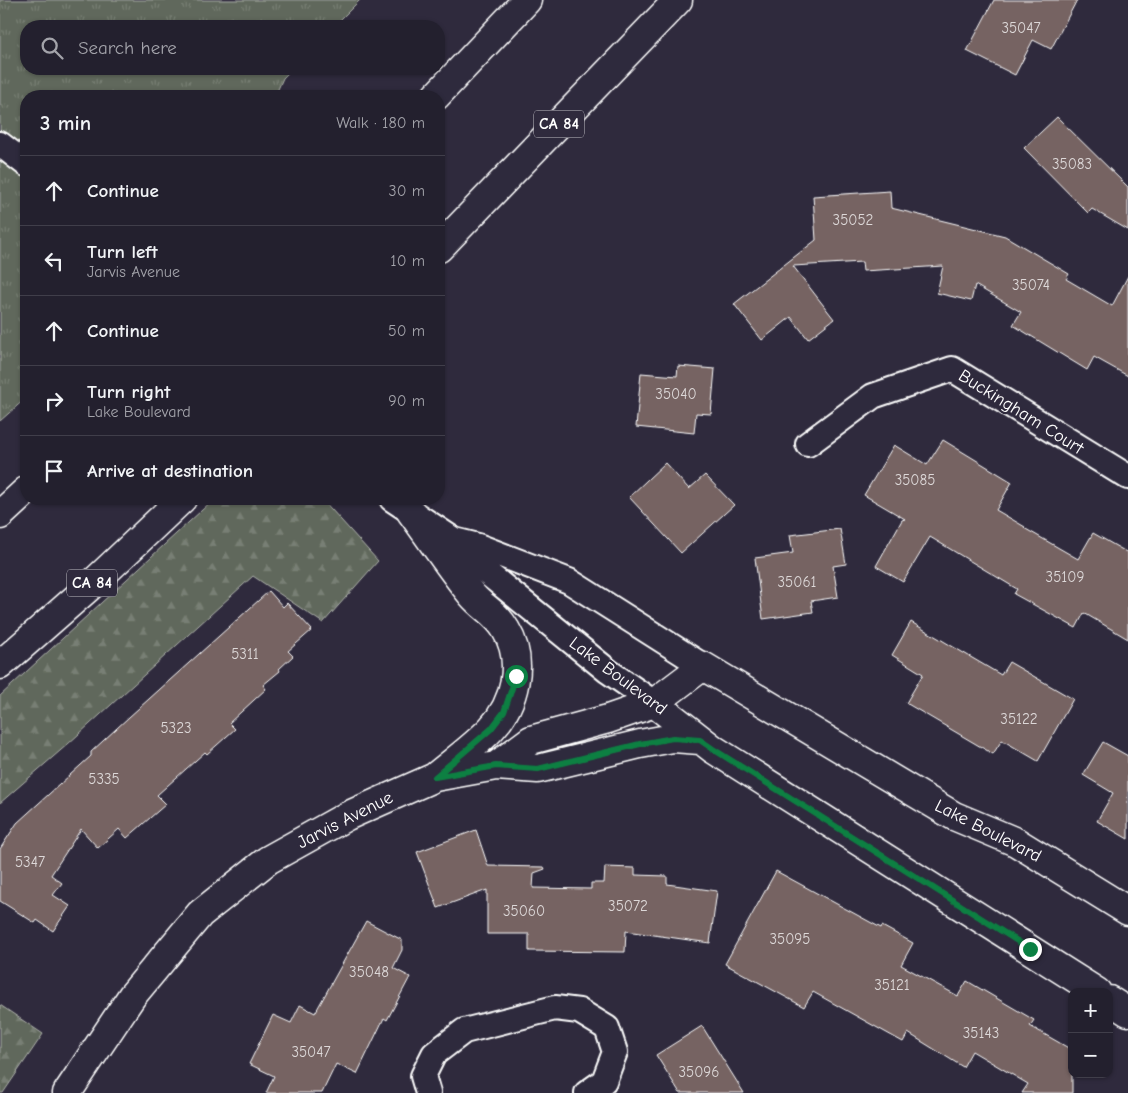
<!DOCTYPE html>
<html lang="en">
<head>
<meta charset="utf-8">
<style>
	body { margin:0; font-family:"Comic Neue",sans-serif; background:#2f2d3a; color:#f1f3f6 }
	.controls { position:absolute; right:15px; bottom:15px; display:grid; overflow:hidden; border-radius:10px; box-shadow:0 1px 4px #0004 }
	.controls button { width:45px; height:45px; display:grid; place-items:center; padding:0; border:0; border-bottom:1px solid #403e4a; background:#23202e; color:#f1f3f6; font:25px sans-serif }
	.stop { position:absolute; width:15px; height:15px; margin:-11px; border:4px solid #0b8043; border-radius:50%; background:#fff }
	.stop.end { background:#0b8043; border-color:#fff; box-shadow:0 1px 5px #0008 }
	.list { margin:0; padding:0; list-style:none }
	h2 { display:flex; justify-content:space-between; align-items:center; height:65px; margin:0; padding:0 20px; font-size:21px }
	h2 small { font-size:16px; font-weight:400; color:#a3a3aa }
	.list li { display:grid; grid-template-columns:32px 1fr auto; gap:15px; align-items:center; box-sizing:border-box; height:70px; padding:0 20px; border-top:1px solid #403e4a }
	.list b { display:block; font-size:19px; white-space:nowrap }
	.list p { margin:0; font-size:16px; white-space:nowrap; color:#a3a3aa }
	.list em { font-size:16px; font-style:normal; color:#a3a3aa }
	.icon { flex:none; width:28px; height:28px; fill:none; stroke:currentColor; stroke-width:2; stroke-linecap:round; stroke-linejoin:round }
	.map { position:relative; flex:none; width:1128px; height:1093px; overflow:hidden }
	.search { position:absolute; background:#23202e; box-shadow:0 1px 4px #0004; left:20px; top:20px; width:425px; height:55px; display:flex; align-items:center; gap:12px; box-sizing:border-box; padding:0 18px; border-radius:20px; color:#a3a3aa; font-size:19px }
	.panel { position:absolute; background:#23202e; box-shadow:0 1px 4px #0004; left:20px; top:90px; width:425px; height:415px; border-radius:20px }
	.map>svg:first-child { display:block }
	.forest { fill:url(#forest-firs); stroke:#b0b4ad }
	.park { fill:url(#park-tufts); stroke:#b0b4ad }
	.building { fill:#766362; stroke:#fff }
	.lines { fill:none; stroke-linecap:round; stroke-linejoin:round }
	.minor-casing { stroke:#fff; stroke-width:28 }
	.tertiary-casing { stroke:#fff; stroke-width:31 }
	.motorway-casing { stroke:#fff; stroke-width:31 }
	.minor { stroke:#2f2a3d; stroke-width:24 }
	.tertiary { stroke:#2f2a3d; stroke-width:28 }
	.motorway { stroke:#2f2a3d; stroke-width:28 }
	.route { stroke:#0b8043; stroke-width:6 }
	.labels { text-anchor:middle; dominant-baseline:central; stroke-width:4.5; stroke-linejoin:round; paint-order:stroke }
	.number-label { font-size:15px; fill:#ddd8d8 }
	.shield { fill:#2f2a3d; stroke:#c1bfc5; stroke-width:1 }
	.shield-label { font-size:16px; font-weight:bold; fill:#fff }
	.street-label { font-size:18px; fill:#fff; stroke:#2f2a3d }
</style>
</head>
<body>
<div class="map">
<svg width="1128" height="1093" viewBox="0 0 1128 1093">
	<defs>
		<pattern id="forest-firs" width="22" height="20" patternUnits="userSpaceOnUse" patternTransform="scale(1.25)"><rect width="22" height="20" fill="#60685b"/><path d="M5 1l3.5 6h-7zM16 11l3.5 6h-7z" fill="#787f74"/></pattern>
		<pattern id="park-tufts" width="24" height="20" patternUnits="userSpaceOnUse" patternTransform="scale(1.25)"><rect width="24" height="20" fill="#60685b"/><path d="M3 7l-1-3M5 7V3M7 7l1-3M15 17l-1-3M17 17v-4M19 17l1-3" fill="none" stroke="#787f74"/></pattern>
	</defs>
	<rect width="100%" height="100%" fill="#2f2a3d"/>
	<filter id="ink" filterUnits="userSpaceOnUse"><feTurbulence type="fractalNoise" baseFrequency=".02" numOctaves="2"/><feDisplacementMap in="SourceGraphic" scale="10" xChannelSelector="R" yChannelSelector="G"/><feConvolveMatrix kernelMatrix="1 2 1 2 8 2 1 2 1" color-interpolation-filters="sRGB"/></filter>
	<g filter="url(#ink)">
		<path class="forest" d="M 214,499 L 322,499 L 378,561 L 323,623 L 253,576 L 68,744 L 0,803 L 0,696 Z
			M 0,1005 L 43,1034 L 3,1093 L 0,1093 Z"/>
		<path class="park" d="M 0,0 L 360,0 L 334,26 L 26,26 L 26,69 L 292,69 L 283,78 L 275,96 L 26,96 L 26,398 L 0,421 Z"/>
		<path class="building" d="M 994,0 L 1077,0 L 1051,49 L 1033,40 L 1015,75 L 967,51 Z
			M 1057,117 L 1128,187 L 1128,230 L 1092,209 L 1088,213 L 1024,148 Z
			M 890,191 L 891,208 L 1005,236 L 1069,274 L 1066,279 L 1112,306 L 1128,276 L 1128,376 L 1094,357 L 1087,370 L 1054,350 L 1013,325 L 1021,312 L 975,285 L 971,301 L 937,293 L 943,266 L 863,271 L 862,262 L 793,266 L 834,319 L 808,339 L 791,317 L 762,340 L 734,304 L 816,240 L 813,196 Z
			M 678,366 L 715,369 L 711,414 L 696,413 L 694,433 L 636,427 L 641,373 L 677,376 Z
			M 943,440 L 1012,482 L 996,510 L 1025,527 L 1024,528 L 1078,559 L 1093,533 L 1128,553 L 1128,639 L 1084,613 L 1076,628 L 1014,594 L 1017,589 L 930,537 L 903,582 L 876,566 L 902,520 L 905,519 L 864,495 L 894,445 L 927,465 Z
			M 665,463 L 689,489 L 705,475 L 734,505 L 681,553 L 629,497 Z
			M 840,529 L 846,564 L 833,566 L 838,597 L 811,601 L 813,612 L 763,619 L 755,558 L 793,553 L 790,535 Z
			M 269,591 L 283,607 L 287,603 L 312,630 L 288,651 L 293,656 L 279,669 L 280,671 L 263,685 L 266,689 L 229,723 L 235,729 L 207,754 L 205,752 L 157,795 L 166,804 L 127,838 L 119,829 L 98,848 L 81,829 L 51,875 L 62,883 L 53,895 L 70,906 L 53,931 L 37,920 L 35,923 L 0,901 L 0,849 L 17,823 L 91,756 L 91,752 L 129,717 Z
			M 911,622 L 1001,675 L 1009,662 L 1073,699 L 1038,761 L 1002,740 L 993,754 L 906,703 L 923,674 L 892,655 Z
			M 1103,742 L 1128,756 L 1128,839 L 1097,821 L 1113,793 L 1083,775 Z
			M 476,830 L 488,866 L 544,867 L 545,869 L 534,873 L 533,888 L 591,889 L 591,883 L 604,883 L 605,867 L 635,868 L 635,875 L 667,876 L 667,884 L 717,891 L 710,943 L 626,931 L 625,952 L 529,951 L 529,934 L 487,934 L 487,890 L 438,908 L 417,852 Z
			M 776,871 L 881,928 L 882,926 L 913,943 L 901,965 L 958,996 L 967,981 L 1034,1020 L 1030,1026 L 1072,1050 L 1072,1093 L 1022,1093 L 1028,1084 L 972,1051 L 963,1067 L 908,1033 L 903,1042 L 813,992 L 804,1007 L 725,964 Z
			M 366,921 L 402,940 L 402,950 L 393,968 L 410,977 L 387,1020 L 384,1018 L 357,1074 L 336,1064 L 322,1093 L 266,1093 L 274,1076 L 249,1064 L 273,1015 L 291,1023 L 300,1005 L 315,1013 Z
			M 702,1026 L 744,1093 L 680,1093 L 656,1055 Z"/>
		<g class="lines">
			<defs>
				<path id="minor" d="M 0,144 L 26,164
					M 808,444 L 873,396 L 952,369 L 1128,477
					M 392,499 L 454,540 L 476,564 L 608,671 L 654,703
					M 454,540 L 478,546 L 569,581 L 703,666
					M 428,1093 L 423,1076 L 434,1054 L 464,1031 L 555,1008 L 579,1011 L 607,1028 L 615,1052 L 604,1081 L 587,1093"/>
				<path id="tertiary" d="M 411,512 C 431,539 450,568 472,595 C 483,608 497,614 506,630 C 525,661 515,704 491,729 C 475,746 454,761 436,776
					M 654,703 L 713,749 L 1097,992
					M 496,766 L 538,769 L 640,744 L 673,738 L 700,740
					M 1109,1000 L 1128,1012
					M 67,1093 L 132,996 L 200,914 L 268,860 L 347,816 L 435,777 L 496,766 L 531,740 L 608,719 L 654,703 L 703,666 L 954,816 L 1016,842 L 1128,911"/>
				<path id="motorway" d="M 436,96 L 527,0
					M 439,248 L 678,0
					M 0,515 L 26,491
					M 0,665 L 89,587 L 182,499"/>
			</defs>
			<use href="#minor" class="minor-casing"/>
			<use href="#tertiary" class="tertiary-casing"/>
			<use href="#motorway" class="motorway-casing"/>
			<use href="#minor" class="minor"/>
			<use href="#tertiary" class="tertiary"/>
			<use href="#motorway" class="motorway"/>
		</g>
	</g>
	<g class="lines" filter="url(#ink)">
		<path class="route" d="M 516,676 L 504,712 L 491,729 L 435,777 L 496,766 L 538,769 L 640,744 L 673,738 L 700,740 L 713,749 L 1030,949"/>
	</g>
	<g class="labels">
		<g class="number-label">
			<text x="1021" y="28">35047</text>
			<text x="1072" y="164">35083</text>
			<text x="853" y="220">35052</text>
			<text x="1031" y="285">35074</text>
			<text x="676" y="394">35040</text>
			<text x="915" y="480">35085</text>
			<text x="1065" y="577">35109</text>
			<text x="797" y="582">35061</text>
			<text x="245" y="654">5311</text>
			<text x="1019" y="719">35122</text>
			<text x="176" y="728">5323</text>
			<text x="104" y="779">5335</text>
			<text x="30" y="862">5347</text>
			<text x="628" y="906">35072</text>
			<text x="524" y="911">35060</text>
			<text x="790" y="939">35095</text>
			<text x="369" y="972">35048</text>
			<text x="892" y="985">35121</text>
			<text x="981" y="1033">35143</text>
			<text x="311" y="1052">35047</text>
			<text x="699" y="1072">35096</text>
		</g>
		<g class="shield">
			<rect x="534" y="110.5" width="50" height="27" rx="4"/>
			<rect x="67" y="569.5" width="50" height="27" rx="4"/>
		</g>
		<g class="shield-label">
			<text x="559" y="124">CA 84</text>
			<text x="92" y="583">CA 84</text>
		</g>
		<g class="street-label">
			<text transform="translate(1021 412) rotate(32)">Buckingham Court</text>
			<text transform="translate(618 676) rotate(37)">Lake Boulevard</text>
			<text transform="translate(345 820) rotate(-27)">Jarvis Avenue</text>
			<text transform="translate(988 831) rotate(27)">Lake Boulevard</text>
		</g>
	</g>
</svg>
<div class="controls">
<button>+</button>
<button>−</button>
</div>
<div class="stop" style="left:516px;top:676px"></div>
<div class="stop end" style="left:1030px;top:949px"></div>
<div class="search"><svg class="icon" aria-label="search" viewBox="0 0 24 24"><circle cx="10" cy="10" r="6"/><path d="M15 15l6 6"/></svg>Search here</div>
<section class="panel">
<h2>3 min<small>Walk · 180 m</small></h2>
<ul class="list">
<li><svg class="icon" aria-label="ahead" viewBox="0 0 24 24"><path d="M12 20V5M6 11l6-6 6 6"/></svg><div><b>Continue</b></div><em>30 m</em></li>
<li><svg class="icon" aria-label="left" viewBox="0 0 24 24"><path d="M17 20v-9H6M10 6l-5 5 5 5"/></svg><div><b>Turn left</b><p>Jarvis Avenue</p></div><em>10 m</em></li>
<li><svg class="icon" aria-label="ahead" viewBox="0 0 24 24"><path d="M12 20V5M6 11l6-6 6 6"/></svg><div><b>Continue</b></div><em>50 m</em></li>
<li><svg class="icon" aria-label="right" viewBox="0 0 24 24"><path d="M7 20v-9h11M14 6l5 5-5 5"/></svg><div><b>Turn right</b><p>Lake Boulevard</p></div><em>90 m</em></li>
<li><svg class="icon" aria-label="arrive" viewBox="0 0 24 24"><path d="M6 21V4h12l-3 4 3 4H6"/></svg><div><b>Arrive at destination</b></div></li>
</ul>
</section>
</div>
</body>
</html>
